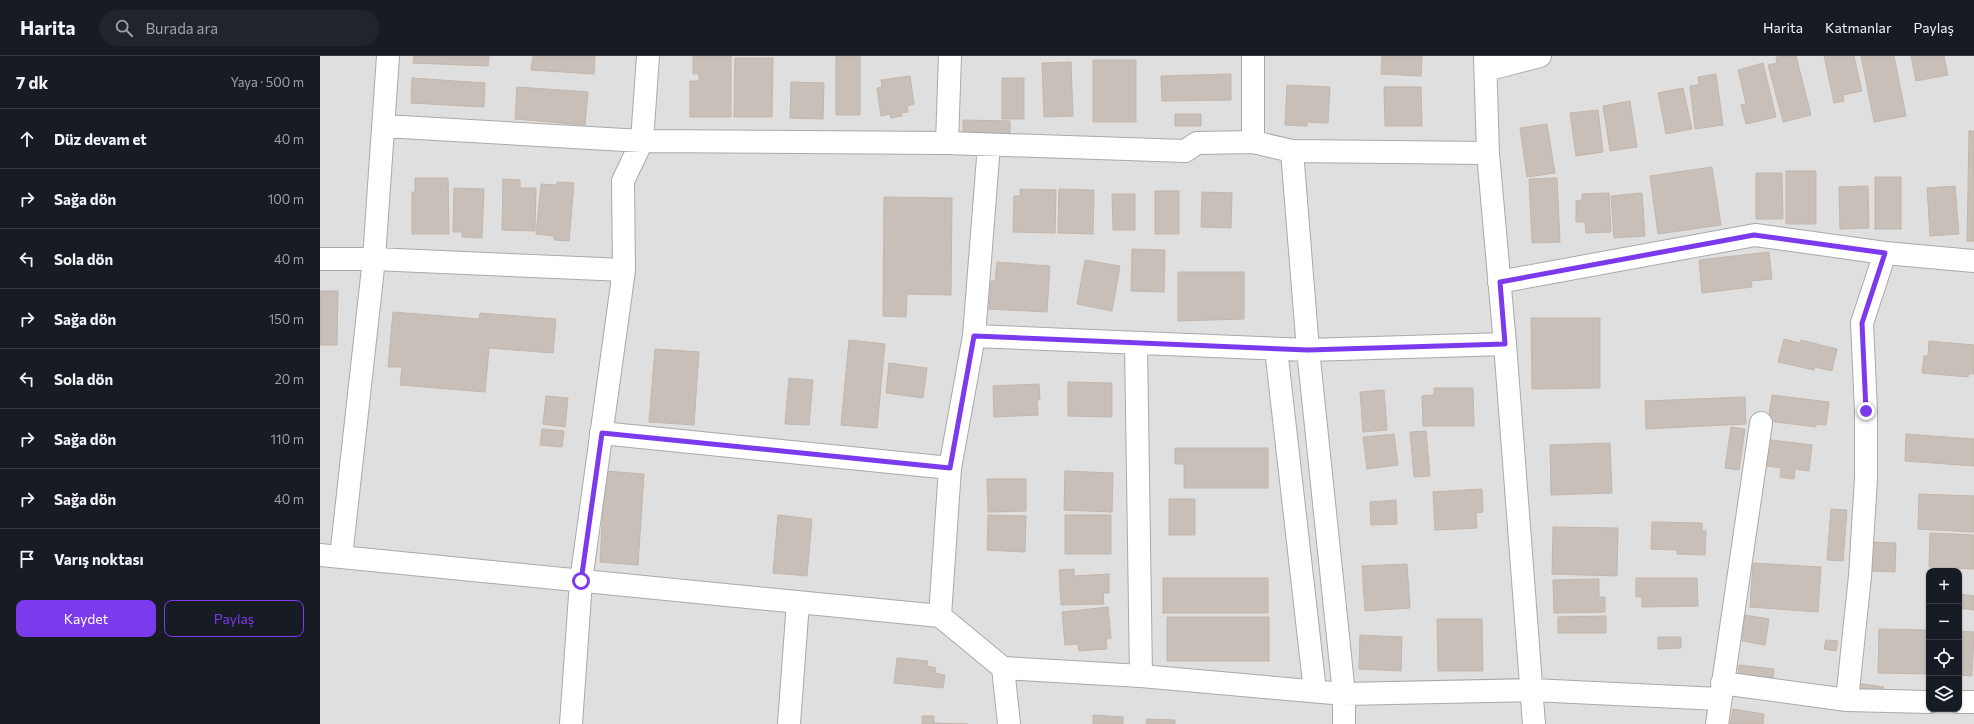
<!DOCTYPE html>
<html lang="tr">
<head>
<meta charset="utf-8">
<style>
	body { margin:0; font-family:Commissioner,sans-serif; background:#20242c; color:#f1f3f6 }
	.controls { position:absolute; right:12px; bottom:12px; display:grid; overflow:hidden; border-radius:8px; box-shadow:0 1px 3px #0004 }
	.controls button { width:36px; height:36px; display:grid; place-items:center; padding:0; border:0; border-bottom:1px solid #363941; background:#171b24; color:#f1f3f6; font:20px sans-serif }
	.stop { position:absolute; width:12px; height:12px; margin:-9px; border:3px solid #7c3aed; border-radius:50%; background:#fff }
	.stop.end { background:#7c3aed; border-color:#fff; box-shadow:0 1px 4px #0008 }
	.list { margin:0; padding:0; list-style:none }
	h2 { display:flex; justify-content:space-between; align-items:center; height:52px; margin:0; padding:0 16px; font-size:17px }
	h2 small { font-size:13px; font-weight:400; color:#9ea1a6 }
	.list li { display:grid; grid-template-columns:26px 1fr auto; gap:12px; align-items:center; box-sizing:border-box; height:60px; padding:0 16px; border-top:1px solid #363941 }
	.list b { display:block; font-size:15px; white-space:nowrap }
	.list em { font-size:13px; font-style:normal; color:#9ea1a6 }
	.actions { display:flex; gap:8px; padding:12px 16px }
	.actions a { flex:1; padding:9px 0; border:1px solid #7c3aed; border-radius:8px; text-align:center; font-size:14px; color:#7c3aed }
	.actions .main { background:#7c3aed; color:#fff }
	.icon { flex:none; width:22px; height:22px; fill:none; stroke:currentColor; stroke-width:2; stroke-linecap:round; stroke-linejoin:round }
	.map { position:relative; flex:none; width:1654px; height:668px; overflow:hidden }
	header { display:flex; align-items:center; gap:24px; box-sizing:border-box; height:56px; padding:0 20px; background:#171b24; border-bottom:1px solid #363941 }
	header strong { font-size:19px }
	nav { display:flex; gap:22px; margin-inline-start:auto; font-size:14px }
	.search { width:280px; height:36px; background:#20242c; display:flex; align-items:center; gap:10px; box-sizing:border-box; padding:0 14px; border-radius:22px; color:#9ea1a6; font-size:15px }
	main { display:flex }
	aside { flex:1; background:#171b24 }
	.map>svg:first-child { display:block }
	.residential { fill:#e0dfdf; fill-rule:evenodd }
	.building { fill:#c7bfb8; stroke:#c4b6ab }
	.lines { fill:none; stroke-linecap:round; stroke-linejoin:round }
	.minor-casing { stroke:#a9a9a9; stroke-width:24 }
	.minor { stroke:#fff; stroke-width:22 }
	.route { stroke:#7c3aed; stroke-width:5 }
</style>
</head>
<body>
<header>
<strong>Harita</strong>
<div class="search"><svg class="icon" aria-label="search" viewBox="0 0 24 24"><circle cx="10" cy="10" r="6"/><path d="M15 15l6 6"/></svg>Burada ara</div>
<nav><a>Harita</a><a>Katmanlar</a><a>Paylaş</a></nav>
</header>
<main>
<aside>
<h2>7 dk<small>Yaya · 500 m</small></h2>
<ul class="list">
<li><svg class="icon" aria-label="ahead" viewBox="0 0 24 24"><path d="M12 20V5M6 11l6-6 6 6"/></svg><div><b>Düz devam et</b></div><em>40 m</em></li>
<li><svg class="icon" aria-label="right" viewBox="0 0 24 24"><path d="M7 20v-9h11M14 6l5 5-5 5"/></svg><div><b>Sağa dön</b></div><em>100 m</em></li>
<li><svg class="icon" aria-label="left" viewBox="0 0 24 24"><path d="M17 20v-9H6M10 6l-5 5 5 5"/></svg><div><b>Sola dön</b></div><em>40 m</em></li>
<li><svg class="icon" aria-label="right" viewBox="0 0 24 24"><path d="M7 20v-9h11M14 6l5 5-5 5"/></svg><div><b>Sağa dön</b></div><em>150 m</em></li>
<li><svg class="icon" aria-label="left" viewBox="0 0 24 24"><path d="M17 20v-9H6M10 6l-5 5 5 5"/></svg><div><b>Sola dön</b></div><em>20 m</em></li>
<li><svg class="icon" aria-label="right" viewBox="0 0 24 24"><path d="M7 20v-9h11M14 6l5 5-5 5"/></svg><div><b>Sağa dön</b></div><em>110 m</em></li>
<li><svg class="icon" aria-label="right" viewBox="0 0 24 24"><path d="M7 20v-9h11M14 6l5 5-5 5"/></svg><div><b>Sağa dön</b></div><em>40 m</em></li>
<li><svg class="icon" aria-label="arrive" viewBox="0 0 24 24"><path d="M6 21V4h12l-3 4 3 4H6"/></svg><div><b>Varış noktası</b></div></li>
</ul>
<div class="actions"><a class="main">Kaydet</a><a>Paylaş</a></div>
</aside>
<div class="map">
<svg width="1654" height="668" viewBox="0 0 1654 668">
	<rect width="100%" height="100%" fill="#f2efe9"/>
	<path class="residential" d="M 0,0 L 1654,0 L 1654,668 L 0,668 ZM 1609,515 L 1639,515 L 1639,653 L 1609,653 Z"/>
	<path class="building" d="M 94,0 L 169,0 L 168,10 L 93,7 Z
		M 213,0 L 275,0 L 274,18 L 211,14 Z
		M 373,0 L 411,0 L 411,61 L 370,61 L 370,25 L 379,25 L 379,18 L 373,18 Z
		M 516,0 L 540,0 L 540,59 L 516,59 Z
		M 1062,0 L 1102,0 L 1101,20 L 1061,18 Z
		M 1476,0 L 1491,59 L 1463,66 L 1448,9 L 1457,7 L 1456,1 Z
		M 1504,0 L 1534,0 L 1542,35 L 1523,39 L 1524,45 L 1514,47 Z
		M 1541,0 L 1574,0 L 1586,60 L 1554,66 Z
		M 1591,0 L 1624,0 L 1628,19 L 1596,25 Z
		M 415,2 L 453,2 L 452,61 L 414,61 Z
		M 773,4 L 816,4 L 816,66 L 773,66 Z
		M 751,6 L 753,60 L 724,61 L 722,7 Z
		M 1443,7 L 1456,61 L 1426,68 L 1421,49 L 1426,48 L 1418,14 Z
		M 911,18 L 911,44 L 842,45 L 841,20 Z
		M 1396,18 L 1403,69 L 1375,73 L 1370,30 L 1379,29 L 1378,21 Z
		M 590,20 L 594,48 L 587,50 L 588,56 L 581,57 L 582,60 L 571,62 L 570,58 L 561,60 L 557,32 L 562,31 L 561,24 Z
		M 92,22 L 165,27 L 164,51 L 91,47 Z
		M 682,22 L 704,22 L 704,63 L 682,63 Z
		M 471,26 L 504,27 L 503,63 L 470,62 Z
		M 967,29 L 1010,31 L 1008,67 L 987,66 L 987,70 L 965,69 Z
		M 197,31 L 268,36 L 265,69 L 195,63 Z
		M 1064,31 L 1101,31 L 1102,70 L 1065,70 Z
		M 1363,32 L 1372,73 L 1346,78 L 1338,37 Z
		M 1310,45 L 1317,91 L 1290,95 L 1283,50 Z
		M 1278,54 L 1283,96 L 1256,100 L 1250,57 Z
		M 855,58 L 881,58 L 881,70 L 855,70 Z
		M 643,64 L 690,65 L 690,78 L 643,77 Z
		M 1227,68 L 1235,117 L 1207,121 L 1200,72 Z
		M 1649,75 L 1654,75 L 1654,185 L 1647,185 Z
		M 1392,111 L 1401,169 L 1338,178 L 1330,120 Z
		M 1466,115 L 1496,115 L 1496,168 L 1466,168 Z
		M 1436,117 L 1462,117 L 1463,163 L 1436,163 Z
		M 1555,121 L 1581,121 L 1581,173 L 1555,173 Z
		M 95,122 L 128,122 L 129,178 L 92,178 L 92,136 L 95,136 Z
		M 1237,122 L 1240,186 L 1212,187 L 1209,123 Z
		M 183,123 L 200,124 L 200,132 L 216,132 L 215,175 L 182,174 Z
		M 237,126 L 254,127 L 249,185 L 234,184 L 234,180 L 216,178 L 221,128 L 237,129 Z
		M 1548,130 L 1549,172 L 1520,173 L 1519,131 Z
		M 1635,130 L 1639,178 L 1610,180 L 1607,132 Z
		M 134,132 L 164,133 L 162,182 L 142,181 L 142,176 L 133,176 Z
		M 700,133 L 736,134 L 735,177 L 693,176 L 694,140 L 700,140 Z
		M 739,133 L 774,134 L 773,178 L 738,177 Z
		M 835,135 L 859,135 L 859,178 L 835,178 Z
		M 882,136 L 912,137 L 911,172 L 881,171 Z
		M 1289,137 L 1291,176 L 1266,177 L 1265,166 L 1256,166 L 1256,145 L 1262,144 L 1262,138 Z
		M 1322,137 L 1325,180 L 1294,182 L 1291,140 Z
		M 792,138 L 815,138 L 815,174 L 793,174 Z
		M 564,141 L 632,142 L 631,239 L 587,238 L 586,261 L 563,260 Z
		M 812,193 L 845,194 L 844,236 L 811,235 Z
		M 1449,196 L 1452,223 L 1431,225 L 1432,231 L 1382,237 L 1379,204 Z
		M 765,204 L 800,210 L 792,255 L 757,248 Z
		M 677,206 L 730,210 L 727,256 L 669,253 L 671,225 L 675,225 Z
		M 858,216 L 924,216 L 924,263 L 858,265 Z
		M 0,235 L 18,235 L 17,289 L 0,289 Z
		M 73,256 L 159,263 L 160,257 L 236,263 L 233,297 L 169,292 L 165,336 L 80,329 L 82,311 L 68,311 Z
		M 1211,262 L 1280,262 L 1280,332 L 1212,333 Z
		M 1464,283 L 1480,287 L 1481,284 L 1517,293 L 1512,315 L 1495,311 L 1494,314 L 1458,306 Z
		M 529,284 L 565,288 L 557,372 L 521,369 Z
		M 1609,285 L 1654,289 L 1654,318 L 1649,318 L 1648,321 L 1602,317 L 1604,300 L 1608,300 Z
		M 335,293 L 379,296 L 374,369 L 329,366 Z
		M 569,307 L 607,312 L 603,342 L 566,337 Z
		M 469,322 L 493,324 L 489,369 L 465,368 Z
		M 748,326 L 792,327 L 792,361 L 748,360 Z
		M 719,328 L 720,344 L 717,344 L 718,359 L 674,361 L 673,330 Z
		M 1114,332 L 1153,332 L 1154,370 L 1103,370 L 1102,340 L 1114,339 Z
		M 1064,334 L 1067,374 L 1043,376 L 1040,336 Z
		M 1452,339 L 1509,346 L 1506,369 L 1496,368 L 1496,371 L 1448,365 Z
		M 226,340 L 248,342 L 245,371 L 223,368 Z
		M 1425,341 L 1426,368 L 1326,373 L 1325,345 Z
		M 1411,371 L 1425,373 L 1419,414 L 1405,412 Z
		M 222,373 L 244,375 L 242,391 L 220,389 Z
		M 1106,375 L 1110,420 L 1094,421 L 1090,376 Z
		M 1074,378 L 1078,409 L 1047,413 L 1043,381 Z
		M 1586,378 L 1654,383 L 1654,410 L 1585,405 Z
		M 1443,383 L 1492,389 L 1489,415 L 1475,413 L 1474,423 L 1460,421 L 1461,412 L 1440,409 Z
		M 1290,387 L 1292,437 L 1231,439 L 1230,389 Z
		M 855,392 L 948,392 L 948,432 L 864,432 L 864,408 L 855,408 Z
		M 285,415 L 324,418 L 318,509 L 280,506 Z
		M 745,415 L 793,417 L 792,456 L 744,454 Z
		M 667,423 L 706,423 L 706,455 L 668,456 Z
		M 1162,433 L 1163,456 L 1156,457 L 1157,472 L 1115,474 L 1113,436 Z
		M 1599,438 L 1654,440 L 1654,476 L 1598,473 Z
		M 849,443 L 875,443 L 875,479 L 849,479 Z
		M 1076,444 L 1077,468 L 1051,469 L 1050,446 Z
		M 1511,453 L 1527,454 L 1523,505 L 1507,504 Z
		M 458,459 L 492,463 L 487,520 L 453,517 Z
		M 668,459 L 706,460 L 705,496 L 667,494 Z
		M 745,459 L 791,459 L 791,498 L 745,498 Z
		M 1332,466 L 1382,467 L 1382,475 L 1386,475 L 1385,499 L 1357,498 L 1357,494 L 1331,493 Z
		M 1233,471 L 1298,472 L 1297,520 L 1232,518 Z
		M 1610,477 L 1654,479 L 1654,513 L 1609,511 Z
		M 1552,486 L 1576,487 L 1575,516 L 1551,515 Z
		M 1433,507 L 1501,511 L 1498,556 L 1430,551 Z
		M 1087,508 L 1090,552 L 1045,555 L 1042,510 Z
		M 754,513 L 754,520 L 789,518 L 789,537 L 783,537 L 784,548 L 741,549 L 739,514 Z
		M 843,522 L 948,522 L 948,557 L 843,557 Z
		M 1316,522 L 1377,522 L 1378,550 L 1322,551 L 1322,541 L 1316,541 Z
		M 1279,523 L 1279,541 L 1285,541 L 1285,556 L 1234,557 L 1233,524 Z
		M 1639,538 L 1654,540 L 1654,554 L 1639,552 Z
		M 788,551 L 791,582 L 786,583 L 787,593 L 759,595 L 758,588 L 745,589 L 742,556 Z
		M 1425,559 L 1449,563 L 1445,589 L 1422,585 Z
		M 1286,560 L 1286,577 L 1238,577 L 1238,561 Z
		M 847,561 L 949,561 L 949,605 L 847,605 Z
		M 1117,563 L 1162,563 L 1163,615 L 1118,615 Z
		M 1559,573 L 1609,574 L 1609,618 L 1558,617 Z
		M 1639,575 L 1654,576 L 1652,620 L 1639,619 Z
		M 1040,579 L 1082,581 L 1081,615 L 1039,613 Z
		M 1338,581 L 1361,581 L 1361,592 L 1338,593 Z
		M 1506,584 L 1518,585 L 1516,595 L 1504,593 Z
		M 577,602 L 608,605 L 607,610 L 616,612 L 615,617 L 625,619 L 623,632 L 574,627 Z
		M 1419,609 L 1454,613 L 1452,633 L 1417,629 Z
		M 1536,627 L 1564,631 L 1563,640 L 1535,637 Z
		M 1413,653 L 1444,658 L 1443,668 L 1410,668 Z
		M 773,659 L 803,661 L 803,668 L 773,668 Z
		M 602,660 L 614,660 L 614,667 L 648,668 L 602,668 Z
		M 827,663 L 855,664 L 855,668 L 826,668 Z"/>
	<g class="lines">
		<defs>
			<path id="minor" d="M 933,0 L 933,86
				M 1165,0 L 1168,97 L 1185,288 L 1214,668
				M 1166,14 L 1220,0
				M 64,70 L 322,85 L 627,87 L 865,95 L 877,87 L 933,86 L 972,95 L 1168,97
				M 627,87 L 630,0
				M 669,89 L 654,280 L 630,412 L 620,560 L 683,612 L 821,620 L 1024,638 L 1212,634 L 1399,643
				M 972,95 L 988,294 L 1024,638 L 1024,668
				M 0,203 L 54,203 L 304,214
				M 1179,226 L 1435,179 L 1565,197 L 1654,205
				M 654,280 L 988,294 L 1185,288
				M 816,287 L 821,620
				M 956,293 L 995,635
				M 281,377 L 630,412
				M 0,499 L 620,560
				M 21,501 L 54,203 L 68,0
				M 683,612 L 689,668
				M 1402,627 L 1527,644 L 1609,646
				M 1527,644 L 1540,520 L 1546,422 L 1546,355 L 1542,267 L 1565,197
				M 1639,646 L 1654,646
				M 251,668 L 261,525 L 304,214 L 303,125 L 322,85 L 328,0
				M 469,668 L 478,546
				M 1397,668 L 1441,367"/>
		</defs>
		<use href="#minor" class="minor-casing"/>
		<use href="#minor" class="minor"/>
	</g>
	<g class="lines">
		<path class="route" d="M 261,525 L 282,377 L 630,412 L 654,280 L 988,294 L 1185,288 L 1180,226 L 1434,179 L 1565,197 L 1542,267 L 1546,355"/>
	</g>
</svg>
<div class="controls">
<button>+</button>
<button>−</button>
<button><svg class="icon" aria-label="locate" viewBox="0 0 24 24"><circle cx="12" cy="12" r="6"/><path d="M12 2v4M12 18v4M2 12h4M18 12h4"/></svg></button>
<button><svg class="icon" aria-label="layers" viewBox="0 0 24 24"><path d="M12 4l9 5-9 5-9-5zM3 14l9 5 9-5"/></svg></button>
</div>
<div class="stop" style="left:261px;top:525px"></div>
<div class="stop end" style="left:1546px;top:355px"></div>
</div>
</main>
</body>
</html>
